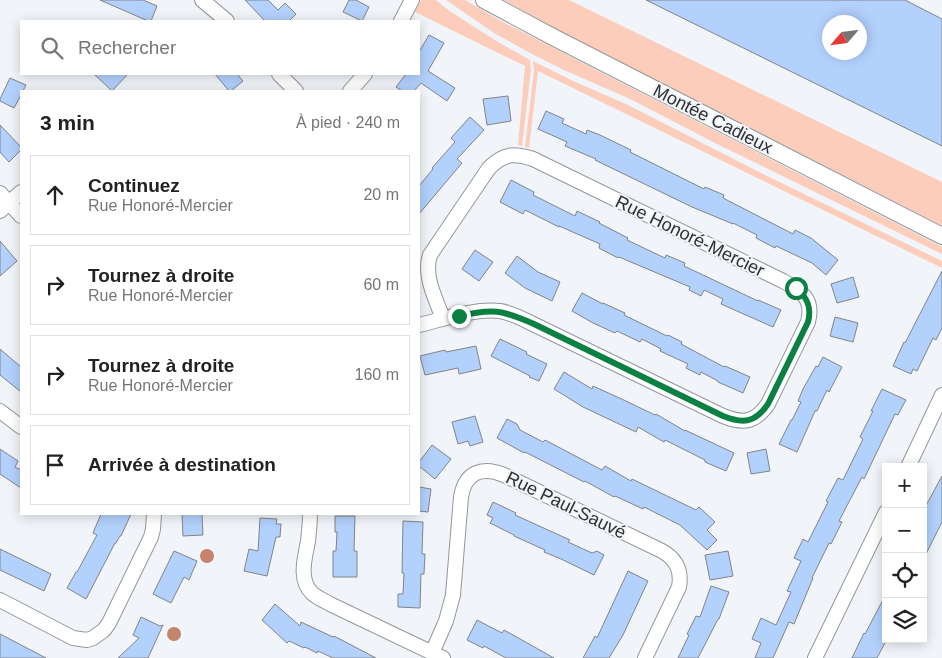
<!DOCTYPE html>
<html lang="fr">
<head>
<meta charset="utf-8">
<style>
	body { margin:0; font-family:Arial,sans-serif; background:#f2f2f2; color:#222 }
	.controls { position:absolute; right:15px; bottom:15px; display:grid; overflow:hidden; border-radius:0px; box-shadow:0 2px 12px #0003 }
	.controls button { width:45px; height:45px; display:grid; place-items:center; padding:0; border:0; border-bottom:1px solid #e0e0e0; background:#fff; color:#222; font:25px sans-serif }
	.compass { position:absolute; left:822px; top:15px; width:45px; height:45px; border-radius:50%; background:#fff; box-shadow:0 2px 12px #0003; rotate:242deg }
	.stop { position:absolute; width:15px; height:15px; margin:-11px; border:4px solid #0b8043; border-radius:50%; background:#fff }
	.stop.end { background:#0b8043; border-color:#fff; box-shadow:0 1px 5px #0008 }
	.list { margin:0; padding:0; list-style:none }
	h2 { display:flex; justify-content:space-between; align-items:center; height:65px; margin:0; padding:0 20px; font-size:21px }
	h2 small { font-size:16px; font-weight:400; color:#767676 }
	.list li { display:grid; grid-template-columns:32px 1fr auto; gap:15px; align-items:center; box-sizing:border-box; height:80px; margin:0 10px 10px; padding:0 10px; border:1px solid #e0e0e0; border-radius:0px }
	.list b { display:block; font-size:19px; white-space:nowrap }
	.list p { margin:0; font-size:16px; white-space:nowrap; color:#767676 }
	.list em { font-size:16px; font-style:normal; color:#767676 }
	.icon { flex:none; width:28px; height:28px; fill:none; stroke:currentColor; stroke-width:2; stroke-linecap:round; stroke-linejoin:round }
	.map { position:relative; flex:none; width:942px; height:658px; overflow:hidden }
	.search { position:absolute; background:#fff; box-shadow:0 2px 12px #0003; left:20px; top:20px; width:400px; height:55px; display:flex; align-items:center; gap:12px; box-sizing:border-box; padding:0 18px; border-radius:0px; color:#767676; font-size:19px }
	.panel { position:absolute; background:#fff; box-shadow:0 2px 12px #0003; left:20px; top:90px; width:400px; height:425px; border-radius:0px }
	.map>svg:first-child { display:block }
	.green { fill:#fdcdbb }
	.water { fill:#c4836c }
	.building { fill:#b3d1fd; stroke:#828487; fill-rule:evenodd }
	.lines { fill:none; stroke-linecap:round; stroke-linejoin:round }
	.minor-casing { stroke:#95979b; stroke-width:16 }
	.tertiary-casing { stroke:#95979b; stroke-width:18 }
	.minor { stroke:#fff; stroke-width:14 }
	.tertiary { stroke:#fff; stroke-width:16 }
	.route { stroke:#0b8043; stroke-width:6 }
	.labels { text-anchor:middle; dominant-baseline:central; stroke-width:4; stroke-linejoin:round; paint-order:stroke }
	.street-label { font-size:18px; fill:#2f3032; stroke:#f1f4f8 }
</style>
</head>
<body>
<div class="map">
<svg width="942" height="658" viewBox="0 0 942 658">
	<rect width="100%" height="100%" fill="#f1f4f8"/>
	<path class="green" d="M 422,0 L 436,0 L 448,10 L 498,42 L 530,60 L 531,69 L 522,146 L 518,145 L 525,66 L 415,12 L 420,1 Z
		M 446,0 L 465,0 L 499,20 L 612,78 L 942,247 L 942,254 L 717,144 L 630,99 L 564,70 L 532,54 L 494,33 Z
		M 504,0 L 569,0 L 942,182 L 942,226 L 556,29 Z
		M 533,61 L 573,81 L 626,104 L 765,175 L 942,261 L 942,268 L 538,71 L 529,148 L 525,147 L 534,70 Z"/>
	<path class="water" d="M200 556a7 7 0 1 1 14 0a7 7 0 1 1-14 0Z
		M167 634a7 7 0 1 1 14 0a7 7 0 1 1-14 0Z"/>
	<path class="building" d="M 100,0 L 143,0 L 157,6 L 151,21 L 148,21 Z
		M 245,0 L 268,0 L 278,10 L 285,3 L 296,14 L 289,21 L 265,21 Z
		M 349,0 L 356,0 L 369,7 L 362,21 L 343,12 Z
		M 646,0 L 905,0 L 942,19 L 942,146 ZM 830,22 L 860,22 L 860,52 L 830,52 Z
		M 429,35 L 444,43 L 428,71 L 455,88 L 447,101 L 421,83 L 414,91 L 402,91 L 396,87 L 406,74 L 419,74 L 419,52 Z
		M 94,74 L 128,74 L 112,91 Z
		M 215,74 L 237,74 L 243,81 L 231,91 L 229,91 Z
		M 10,78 L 26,85 L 23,91 L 21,91 L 21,95 L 14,108 L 0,101 L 0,99 Z
		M 508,96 L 511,121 L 487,125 L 483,99 Z
		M 546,111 L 564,119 L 562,123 L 586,134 L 587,130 L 600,135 L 631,150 L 630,152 L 704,189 L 705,187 L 724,195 L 723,198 L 793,234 L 795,230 L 811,238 L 838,260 L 826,275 L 812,263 L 776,246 L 775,248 L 756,238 L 757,235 L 733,223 L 733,224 L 692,207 L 595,160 L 596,159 L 565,146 L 567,142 L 538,129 Z
		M 470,117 L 484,130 L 457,159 L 462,163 L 419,214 L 419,186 L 433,169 L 432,168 L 455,142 L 451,138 Z
		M 0,125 L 21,147 L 21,150 L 9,162 L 0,152 Z
		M 511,180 L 534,192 L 533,195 L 575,216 L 577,211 L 600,222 L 599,223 L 628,238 L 627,240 L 665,258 L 666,255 L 685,263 L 684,266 L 758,301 L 758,300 L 781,310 L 773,327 L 721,304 L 723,299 L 704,290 L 701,296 L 689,290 L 690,287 L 619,257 L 618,258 L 599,248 L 600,244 L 559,226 L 559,227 L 525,210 L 523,214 L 500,202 Z
		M 0,241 L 17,261 L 0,276 Z
		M 475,250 L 493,262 L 479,281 L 462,269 Z
		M 517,256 L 538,272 L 560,282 L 552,301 L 525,288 L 505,273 Z
		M 942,271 L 942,328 L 936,340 L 933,338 L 917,371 L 913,369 L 911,374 L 893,366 L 904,342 L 905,343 Z
		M 853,277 L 859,297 L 837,303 L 831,284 Z
		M 582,293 L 603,304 L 603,303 L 625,313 L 624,315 L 667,336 L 668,335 L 682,342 L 681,344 L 724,367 L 725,366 L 750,377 L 743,393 L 718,382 L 718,381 L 701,372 L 700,375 L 686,368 L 688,364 L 660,351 L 661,349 L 642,339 L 640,342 L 617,331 L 615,333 L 593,323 L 572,311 Z
		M 835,317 L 858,323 L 853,342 L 830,336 Z
		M 500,339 L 527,352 L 526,354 L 547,364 L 539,381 L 529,377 L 530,376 L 491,356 Z
		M 476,346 L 481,369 L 459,374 L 458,368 L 425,375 L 420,356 L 445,350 L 446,352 Z
		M 0,349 L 21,367 L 21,392 L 0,375 Z
		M 823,357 L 842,367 L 829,392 L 827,390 L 817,411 L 815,411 L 797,452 L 779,444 L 791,420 L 792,420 L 801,402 L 798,401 L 803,389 L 816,366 L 818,367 Z
		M 564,372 L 592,389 L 593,386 L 626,401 L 655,415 L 656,414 L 685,431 L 685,430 L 734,453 L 726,471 L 705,462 L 705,460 L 665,440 L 664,442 L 638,427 L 636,432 L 583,407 L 554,389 Z
		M 882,389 L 906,400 L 901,409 L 898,415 L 895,414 L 864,479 L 862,477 L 839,521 L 842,522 L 831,544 L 829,543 L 812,578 L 813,578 L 794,624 L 789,622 L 773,658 L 755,658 L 761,643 L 752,639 L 761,618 L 776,625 L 791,592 L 787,591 L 801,561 L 794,558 L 803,539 L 808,542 L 828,502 L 826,501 L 838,478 L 843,480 L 863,439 L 860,437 L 873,411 L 871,411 Z
		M 475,416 L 483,442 L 470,446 L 468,441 L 458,444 L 452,422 Z
		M 507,419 L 517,424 L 520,430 L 543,442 L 545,440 L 602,470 L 605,466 L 631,481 L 632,479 L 696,510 L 699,507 L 715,522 L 707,530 L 717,540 L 707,550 L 680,525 L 644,507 L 643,509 L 615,496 L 614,497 L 585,481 L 584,482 L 525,452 L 524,453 L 497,438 Z
		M 432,445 L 451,459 L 435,479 L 419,466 L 419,462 Z
		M 0,449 L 18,461 L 15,467 L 21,470 L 21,488 L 0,474 Z
		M 766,449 L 770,471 L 751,474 L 747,453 Z
		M 942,476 L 942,522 L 923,560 L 923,511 Z
		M 419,487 L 431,489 L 428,512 L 419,511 Z
		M 493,502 L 516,513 L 515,515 L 570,540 L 568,542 L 592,553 L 597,551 L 604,555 L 594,575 L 561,559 L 544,552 L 545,550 L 514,536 L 514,535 L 490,523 L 493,518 L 487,515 Z
		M 101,514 L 131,514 L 121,536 L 120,536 L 116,543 L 115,543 L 86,599 L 67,588 L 76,572 L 77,572 L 97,535 L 93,533 Z
		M 182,514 L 202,514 L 203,535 L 183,536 Z
		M 335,516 L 355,516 L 354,551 L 357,551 L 357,577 L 333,577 L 333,551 L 336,551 L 337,532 L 335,532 Z
		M 260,518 L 277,519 L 276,524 L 281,524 L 280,537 L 276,537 L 267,576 L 244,571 L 249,549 L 258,551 Z
		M 403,521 L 423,522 L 422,554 L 425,554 L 424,574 L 421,574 L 420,608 L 398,607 L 398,594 L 403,594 L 404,573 L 402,573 Z
		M 0,549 L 51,574 L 44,591 L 0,570 Z
		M 174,551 L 197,561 L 189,580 L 184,577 L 171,603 L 153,594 Z
		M 728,551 L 733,576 L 710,580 L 705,555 Z
		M 628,571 L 648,581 L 623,635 L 609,658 L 583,658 L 595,636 L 597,638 Z
		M 711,586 L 729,592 L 719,619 L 718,619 L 698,658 L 678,658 L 689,635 L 687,634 L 696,616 L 700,617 Z
		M 886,594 L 886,641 L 877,658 L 852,658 L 864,633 L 865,634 Z
		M 275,604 L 300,626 L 301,622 L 333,637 L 334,636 L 376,658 L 333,658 L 318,651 L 317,653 L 305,647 L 304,648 L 289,641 L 287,643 L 262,620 Z
		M 141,617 L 160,626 L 163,625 L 148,658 L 118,658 L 139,638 L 133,635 Z
		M 477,620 L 502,633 L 504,630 L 554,658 L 506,658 L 484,646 L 483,648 L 467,640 Z
		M 0,634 L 46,658 L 0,658 Z"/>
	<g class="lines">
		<defs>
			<path id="minor" d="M 202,0 L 227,21
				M 401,21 L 412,0
				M 279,74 L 296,91
				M 350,91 L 365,74
				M 0,193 L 21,216
				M 0,211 L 21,192
				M 419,325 C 444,319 475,308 500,311 C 512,313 523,319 533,324 L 723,416 C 743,424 755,423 768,404 L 808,322 C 814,299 802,291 783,281 L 533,159 C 514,153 504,153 489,168 L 430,255 C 423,276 436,299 443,319
				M 0,411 L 21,427
				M 908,467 L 942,395
				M 310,514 C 310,523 309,532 308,541 C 305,558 298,579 312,593 C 317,598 325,601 332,605 L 443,658
				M 0,600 L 73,638 L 87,640 L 93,638 L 104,630 L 109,623 L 151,537 L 153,529 L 154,514
				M 432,653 L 446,621 L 453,595 L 461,497 C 465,472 482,466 504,475 L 662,551 C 676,559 682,570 679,587 L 645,658
				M 815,658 L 886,512"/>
			<path id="tertiary" d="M 484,0 L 553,37 L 942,236"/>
		</defs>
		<use href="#minor" class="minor-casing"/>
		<use href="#tertiary" class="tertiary-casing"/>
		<use href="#minor" class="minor"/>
		<use href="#tertiary" class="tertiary"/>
	</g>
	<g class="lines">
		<path class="route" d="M 459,316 C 493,308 502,310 534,324 L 723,416 C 743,424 755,423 768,404 L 808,322 C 812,307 807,297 796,288"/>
	</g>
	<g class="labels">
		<g class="street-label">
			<text transform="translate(713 119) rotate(27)">Montée Cadieux</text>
			<text transform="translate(690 236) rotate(26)">Rue Honoré-Mercier</text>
			<text transform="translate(566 505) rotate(26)">Rue Paul-Sauvé</text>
		</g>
	</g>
</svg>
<div class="controls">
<button>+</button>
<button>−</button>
<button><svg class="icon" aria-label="locate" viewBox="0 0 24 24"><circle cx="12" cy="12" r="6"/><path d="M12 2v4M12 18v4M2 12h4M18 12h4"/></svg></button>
<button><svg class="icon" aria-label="layers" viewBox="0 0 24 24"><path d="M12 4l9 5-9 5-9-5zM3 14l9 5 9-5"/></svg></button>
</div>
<svg class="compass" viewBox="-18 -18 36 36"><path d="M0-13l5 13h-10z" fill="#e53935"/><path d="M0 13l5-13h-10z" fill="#767676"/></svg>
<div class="stop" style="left:796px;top:288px"></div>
<div class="stop end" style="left:459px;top:316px"></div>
<div class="search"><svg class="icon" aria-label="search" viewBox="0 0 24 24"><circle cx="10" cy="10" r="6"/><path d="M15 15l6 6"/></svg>Rechercher</div>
<section class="panel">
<h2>3 min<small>À pied · 240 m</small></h2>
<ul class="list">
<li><svg class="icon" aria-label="ahead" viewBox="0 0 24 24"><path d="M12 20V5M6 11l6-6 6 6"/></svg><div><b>Continuez</b><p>Rue Honoré-Mercier</p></div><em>20 m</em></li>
<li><svg class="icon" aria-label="right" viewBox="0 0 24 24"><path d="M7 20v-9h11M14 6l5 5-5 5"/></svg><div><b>Tournez à droite</b><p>Rue Honoré-Mercier</p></div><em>60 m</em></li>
<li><svg class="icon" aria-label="right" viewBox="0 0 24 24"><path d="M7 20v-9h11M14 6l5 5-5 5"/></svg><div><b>Tournez à droite</b><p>Rue Honoré-Mercier</p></div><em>160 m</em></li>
<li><svg class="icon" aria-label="arrive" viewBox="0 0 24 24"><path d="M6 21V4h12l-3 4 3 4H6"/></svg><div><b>Arrivée à destination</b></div></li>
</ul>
</section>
</div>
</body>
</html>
